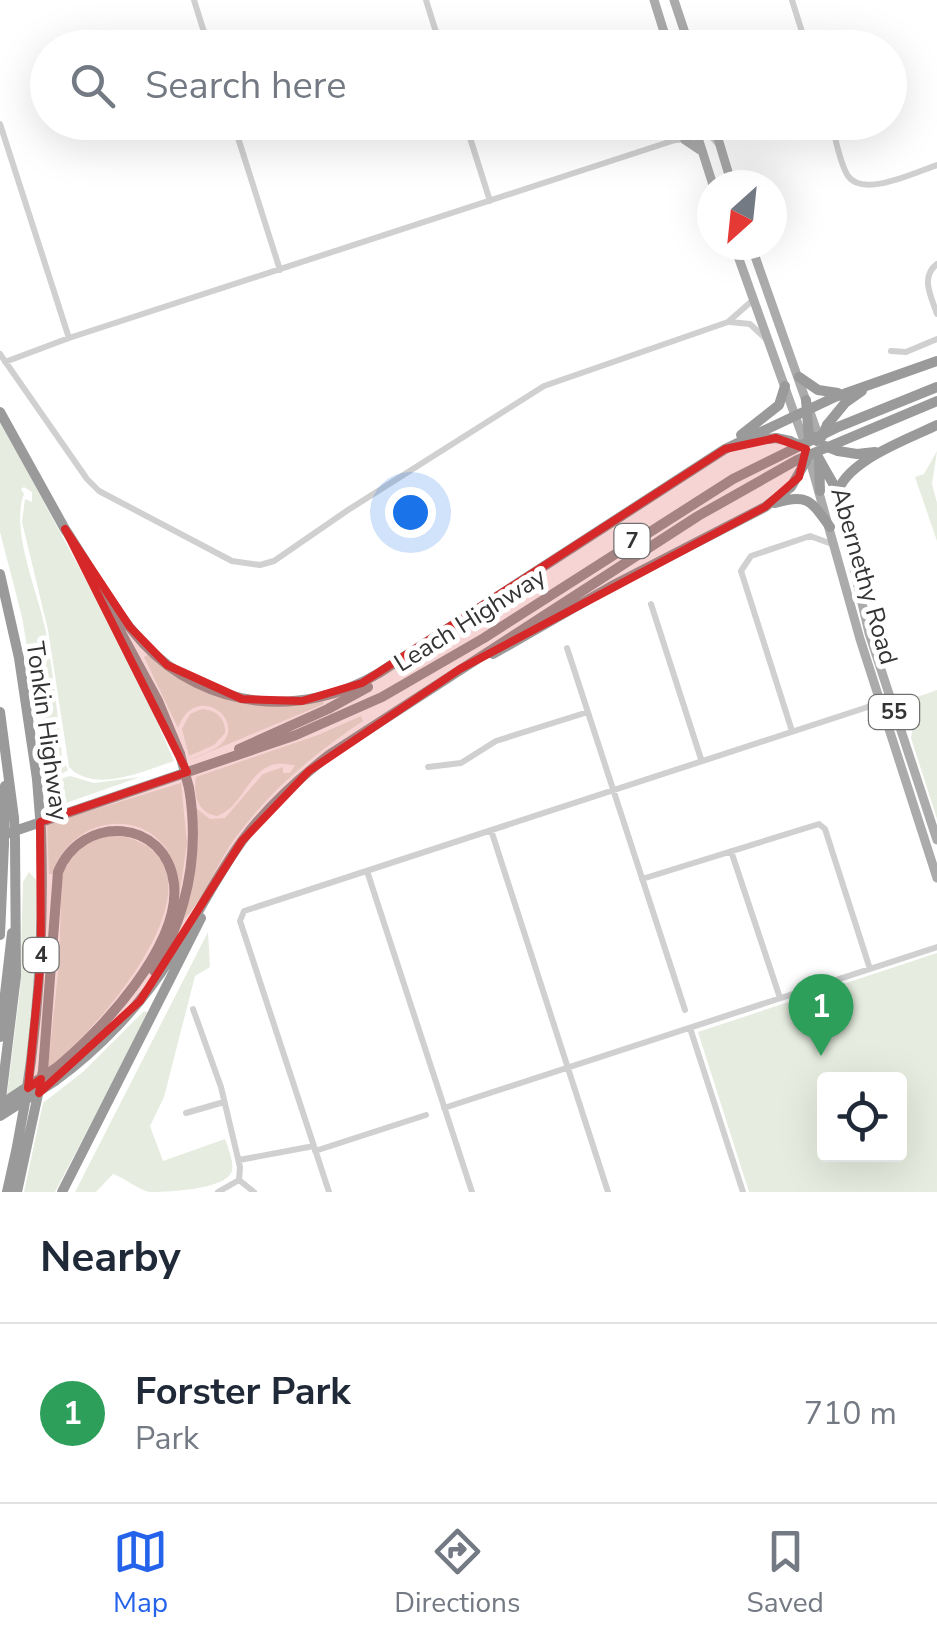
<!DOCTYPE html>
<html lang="en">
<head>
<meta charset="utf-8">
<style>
	body { margin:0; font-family:"Nunito Sans",sans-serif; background:#f2f2f3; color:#1f2937 }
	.controls { position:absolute; right:30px; bottom:30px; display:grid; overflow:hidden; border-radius:10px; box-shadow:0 10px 40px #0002 }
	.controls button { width:90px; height:90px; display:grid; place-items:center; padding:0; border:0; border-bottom:2px solid #e0e1e3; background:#fff; color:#1f2937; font:50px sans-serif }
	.compass { position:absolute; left:697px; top:170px; width:90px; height:90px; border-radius:50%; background:#fff; box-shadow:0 10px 40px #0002; rotate:207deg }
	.you { position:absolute; left:410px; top:512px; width:35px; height:35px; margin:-25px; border:8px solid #fff; border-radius:50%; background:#1a73e8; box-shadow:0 0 0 15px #1a73e833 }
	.badge { display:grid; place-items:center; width:65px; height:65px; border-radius:50%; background:#2563eb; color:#fff; font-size:32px; font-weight:700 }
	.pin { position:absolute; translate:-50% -82px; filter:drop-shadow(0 2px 5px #0008) }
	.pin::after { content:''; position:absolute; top:52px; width:35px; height:30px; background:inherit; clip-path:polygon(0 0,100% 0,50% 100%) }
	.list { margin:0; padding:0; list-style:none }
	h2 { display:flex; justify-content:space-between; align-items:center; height:130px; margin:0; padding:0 40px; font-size:42px }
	h2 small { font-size:32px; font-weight:400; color:#747a83 }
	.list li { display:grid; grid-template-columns:65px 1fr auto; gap:30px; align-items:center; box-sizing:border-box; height:180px; padding:0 40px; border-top:2px solid #e0e1e3 }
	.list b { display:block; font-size:38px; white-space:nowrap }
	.list p { margin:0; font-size:32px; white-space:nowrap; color:#747a83 }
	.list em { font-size:32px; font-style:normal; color:#747a83 }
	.icon { flex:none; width:55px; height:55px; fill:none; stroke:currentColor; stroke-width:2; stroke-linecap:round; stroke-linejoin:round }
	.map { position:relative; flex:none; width:937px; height:1192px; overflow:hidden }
	.search { position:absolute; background:#fff; box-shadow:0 10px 40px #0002; left:30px; right:30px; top:30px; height:110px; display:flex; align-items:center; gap:25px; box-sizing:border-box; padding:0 35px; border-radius:55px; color:#747a83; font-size:38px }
	.sheet { height:310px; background:#fff }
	nav { display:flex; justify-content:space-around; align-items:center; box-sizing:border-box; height:140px; border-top:2px solid #e0e1e3; background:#fff; font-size:28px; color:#747a83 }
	nav a { display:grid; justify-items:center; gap:5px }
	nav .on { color:#2563eb }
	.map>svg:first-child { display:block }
	.green { fill:#e6ecdf; fill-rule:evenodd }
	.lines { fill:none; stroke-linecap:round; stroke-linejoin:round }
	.minor { stroke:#d0d0d0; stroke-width:6 }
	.major { stroke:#ababab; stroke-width:9 }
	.highway { stroke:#9a9a9a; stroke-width:10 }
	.highway-bridge { stroke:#9a9a9a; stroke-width:10 }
	.marked { fill:#d62828; fill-opacity:0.2; stroke:#d62828; stroke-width:8; stroke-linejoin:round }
	.labels { text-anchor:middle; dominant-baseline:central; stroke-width:10; stroke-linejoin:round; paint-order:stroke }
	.shield { fill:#fff; stroke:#707070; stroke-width:2.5 }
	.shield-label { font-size:22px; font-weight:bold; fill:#333 }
	.street-label { font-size:25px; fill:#333; stroke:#fff }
</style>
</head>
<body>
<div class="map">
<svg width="937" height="1192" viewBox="0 0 937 1192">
	<rect width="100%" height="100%" fill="#fff"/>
	<path class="green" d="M 0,421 L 134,669 L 174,761 C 144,771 94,794 69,767 L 48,630 L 22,522 L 25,499 L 32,502 L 32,492 L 24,487 L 21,489 L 24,494 C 10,531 38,592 46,632 C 53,673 58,715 62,757 L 68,770 L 56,778 L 54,772 L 47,776 L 42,713 L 37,707 L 22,617 L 0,532 Z
		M 937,451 L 932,484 L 937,503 L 937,541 L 915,477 L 924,474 Z
		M 149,654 L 248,704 L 293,706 L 323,701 L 324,704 L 190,760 C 198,755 212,752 220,745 C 249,721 195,680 178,728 L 144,657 Z
		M 937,690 L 937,819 L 911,738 L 917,697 Z
		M 202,709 C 216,710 226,718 225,733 L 214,745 L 189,756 L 182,729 L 190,714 Z
		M 361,716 L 363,721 C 314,754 271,789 236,837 C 217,862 203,902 182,921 L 196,808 L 210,819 L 225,818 L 263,774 L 283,767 L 283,773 L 290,773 L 295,765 C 290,765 280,762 272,765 C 247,773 242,808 217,816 C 197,813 193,794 196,777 L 318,735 Z
		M 70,776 L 94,783 L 140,777 L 49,809 L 48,783 Z
		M 181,783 L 187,843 L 180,891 C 175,878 176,861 165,847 C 131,804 66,825 53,874 L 49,874 L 47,824 Z
		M 112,834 C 248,856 102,1028 48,1068 L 59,963 L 62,874 L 78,847 Z
		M 29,872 L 37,881 L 34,995 L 24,1085 L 7,1095 L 20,990 L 23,882 Z
		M 208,932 L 210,967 L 195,976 L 164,1097 L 150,1126 L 163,1161 L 225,1139 C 228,1147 234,1162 232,1171 C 226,1190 166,1192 149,1192 C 137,1189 125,1178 113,1174 L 96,1192 L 75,1192 Z
		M 937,953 L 937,1192 L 749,1192 L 698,1032 ZM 824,1080 L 900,1080 L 900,1154 L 824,1154 Z
		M 144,1011 L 149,1013 L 55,1192 L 24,1192 L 43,1103 L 84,1071 Z"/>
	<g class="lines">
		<path class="minor" d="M 194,0 L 209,48
			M 426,0 L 441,48
			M 792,0 L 807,48
			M 233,122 L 280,270
			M 465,122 L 490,201
			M 831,122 C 836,138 839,162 848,176 C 863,198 916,172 937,165
			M 0,124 L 69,338
			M 675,140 L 687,131 L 710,135 L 716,142
			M 937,264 C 920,277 931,296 937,314
			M 730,322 L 750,324 L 766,339
			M 891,351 L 906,352 L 937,339
			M 0,354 L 87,479 L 99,491 L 232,561 L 260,565 L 274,561 L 348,510 L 544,386 L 728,322 L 753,300
			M 5,362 L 69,338 L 675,140 L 689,139 L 704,122
			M 651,604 L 701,759
			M 567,648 L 685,1010
			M 792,731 L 741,571 L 751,556 L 810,536 L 832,544
			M 428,767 L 461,763 L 496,741 L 588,712
			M 491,830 L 608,1192
			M 731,851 L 780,998
			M 367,871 L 472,1192
			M 642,879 L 819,824 L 825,829 L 870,969
			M 193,1009 L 221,1087 L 240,1167 L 239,1180 L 218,1192
			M 690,1028 L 743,1192
			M 444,1108 L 937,947
			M 186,1113 L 224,1102
			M 315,1151 L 426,1115
			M 239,1160 L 314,1146
			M 239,1180 L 254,1192
			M 329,1192 L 240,921 L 244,911 L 883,702"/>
		<path class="major" d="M 654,0 L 669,48
			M 674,0 L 690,48
			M 693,122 L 713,185
			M 713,122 L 732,185
			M 685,140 L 700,150
			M 734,245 L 803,438
			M 751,245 L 816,429
			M 809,457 L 860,639 L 937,878
			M 835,488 L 869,633 L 937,840"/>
		<path class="highway" d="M 799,377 L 818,390 L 838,393
			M 806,400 L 809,439
			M 0,412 L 66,531
			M 827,425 L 845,403 L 862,391
			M 741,435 L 779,405 L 785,386
			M 750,441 L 776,438 L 790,441
			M 838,451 L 857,454 L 875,452
			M 818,457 L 835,487
			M 819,460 L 820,491
			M 837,495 C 844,461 909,439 937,425
			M 775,503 C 808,493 811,501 830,527
			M 65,529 C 90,567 113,611 144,644 C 206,710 303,719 379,673 L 725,449 L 835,397 L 937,361
			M 0,574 L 19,658 L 37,779
			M 93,581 L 158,701 L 180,754
			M 493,654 L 610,587 L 765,507 L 791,487 L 806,461
			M 0,712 L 14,818
			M 239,749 L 328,709 L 368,687
			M 4,821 L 5,786
			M 0,836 L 296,735 L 382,697 L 484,638 L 733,479 L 838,427 L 937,387
			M 0,935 L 4,844
			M 154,971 C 187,915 200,853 189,788
			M 0,1037 L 12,933
			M 55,1081 C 99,1049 141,1005 170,959 C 195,920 215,878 242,841 C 266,808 297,780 329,755 L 698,516 L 797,460 L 937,401
			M 0,1107 L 16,976 L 15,840
			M 7,1192 C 36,1072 45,953 41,830
			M 17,1192 L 43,1071 L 58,872 C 82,813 166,818 174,884 C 181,946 100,1032 56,1068
			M 62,1192 L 201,918"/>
		<path class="highway-bridge" d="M 809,434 L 817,441
			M 821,438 L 827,425
			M 790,441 L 804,447
			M 825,446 L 838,451
			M 806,461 L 808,453
			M 180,754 L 189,788
			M 37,779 L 41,830
			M 14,818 L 15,840
			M 4,821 L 4,844
			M 0,1105 L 56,1068
			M 0,1116 L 55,1081"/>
	</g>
	<path class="marked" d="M 776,438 L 806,449 L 799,477 L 765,507 L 460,669 L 309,771 L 242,841 L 140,1001 L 39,1093 L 41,1079 L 28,1088 L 41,957 L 40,822 L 187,772 L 65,529 L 130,627 L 167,665 L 242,699 L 302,701 L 362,683 L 725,449 Z"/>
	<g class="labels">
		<g class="shield">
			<rect x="614.5" y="524" width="35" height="34" rx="8"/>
			<rect x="869" y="695" width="50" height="34" rx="8"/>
			<rect x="23.5" y="938" width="35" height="34" rx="8"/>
		</g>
		<g class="shield-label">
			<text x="632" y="541">7</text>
			<text x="894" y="712">55</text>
			<text x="41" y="955">4</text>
		</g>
		<g class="street-label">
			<text transform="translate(864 576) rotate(74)">Abernethy Road</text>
			<text transform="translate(470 620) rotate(-32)">Leach Highway</text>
			<text transform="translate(47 731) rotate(82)">Tonkin Highway</text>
		</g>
	</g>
</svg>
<div class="controls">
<button><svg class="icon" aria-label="locate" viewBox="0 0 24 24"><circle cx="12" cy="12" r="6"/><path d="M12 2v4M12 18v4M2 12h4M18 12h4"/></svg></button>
</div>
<svg class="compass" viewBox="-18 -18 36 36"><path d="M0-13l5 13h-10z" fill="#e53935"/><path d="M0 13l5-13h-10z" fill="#747a83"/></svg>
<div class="you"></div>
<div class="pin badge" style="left:821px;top:1056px;background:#2e9e5b">1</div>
<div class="search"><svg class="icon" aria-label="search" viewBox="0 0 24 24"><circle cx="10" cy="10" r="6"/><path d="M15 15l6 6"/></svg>Search here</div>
</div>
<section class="sheet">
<h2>Nearby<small></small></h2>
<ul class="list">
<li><span class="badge" style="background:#2e9e5b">1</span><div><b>Forster Park</b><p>Park</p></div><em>710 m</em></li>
</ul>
</section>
<nav>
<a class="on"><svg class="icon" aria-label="map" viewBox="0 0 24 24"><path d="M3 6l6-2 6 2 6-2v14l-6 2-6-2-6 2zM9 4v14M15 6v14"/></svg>Map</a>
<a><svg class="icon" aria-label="directions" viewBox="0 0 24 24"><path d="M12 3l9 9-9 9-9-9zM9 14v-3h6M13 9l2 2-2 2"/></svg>Directions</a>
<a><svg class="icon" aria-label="saved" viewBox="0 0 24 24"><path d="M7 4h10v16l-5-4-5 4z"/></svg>Saved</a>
</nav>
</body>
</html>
